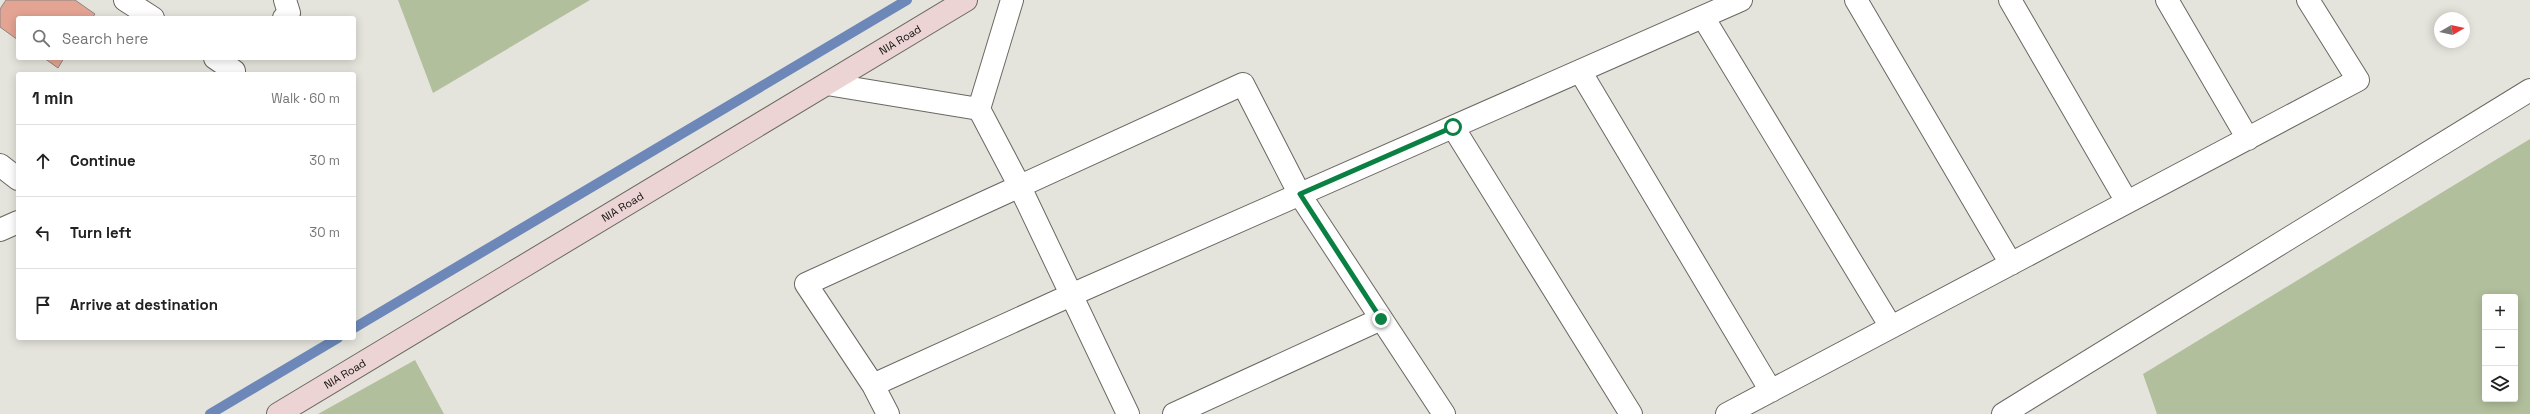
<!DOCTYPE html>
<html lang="en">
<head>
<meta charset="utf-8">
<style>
	body { margin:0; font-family:"Space Grotesk",sans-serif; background:#f2f2f2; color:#222 }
	.controls { position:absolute; right:12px; bottom:12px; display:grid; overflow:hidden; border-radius:4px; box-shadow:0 2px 10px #0003 }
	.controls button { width:36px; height:36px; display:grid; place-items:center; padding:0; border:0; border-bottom:1px solid #e0e0e0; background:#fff; color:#222; font:20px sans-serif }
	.compass { position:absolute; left:2434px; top:12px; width:36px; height:36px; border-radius:50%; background:#fff; box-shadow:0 2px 10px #0003; rotate:81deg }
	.stop { position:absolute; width:12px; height:12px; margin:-9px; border:3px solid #0b8043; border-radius:50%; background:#fff }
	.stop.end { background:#0b8043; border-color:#fff; box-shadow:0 1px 4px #0008 }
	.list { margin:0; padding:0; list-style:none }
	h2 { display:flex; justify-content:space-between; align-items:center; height:52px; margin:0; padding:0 16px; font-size:17px }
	h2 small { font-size:13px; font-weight:400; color:#767676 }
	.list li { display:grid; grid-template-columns:26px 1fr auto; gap:12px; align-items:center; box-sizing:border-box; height:72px; padding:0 16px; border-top:1px solid #e0e0e0 }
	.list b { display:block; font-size:15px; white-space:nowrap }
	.list em { font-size:13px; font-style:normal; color:#767676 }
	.icon { flex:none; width:22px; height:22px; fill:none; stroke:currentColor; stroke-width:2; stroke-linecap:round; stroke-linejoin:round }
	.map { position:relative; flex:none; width:2530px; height:414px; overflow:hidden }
	.search { position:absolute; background:#fff; box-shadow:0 2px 10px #0003; left:16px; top:16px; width:340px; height:44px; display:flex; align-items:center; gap:10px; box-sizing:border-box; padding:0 14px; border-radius:4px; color:#767676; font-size:15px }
	.panel { position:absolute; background:#fff; box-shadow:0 2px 10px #0003; left:16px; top:72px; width:340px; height:268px; border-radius:4px }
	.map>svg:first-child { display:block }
	.green { fill:#b2bf9c; fill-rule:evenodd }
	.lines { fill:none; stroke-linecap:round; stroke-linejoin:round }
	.stream { stroke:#6d88b8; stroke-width:10 }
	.building { fill:#e3a493; stroke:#8e8583 }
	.street-casing { stroke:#696862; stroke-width:24 }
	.secondary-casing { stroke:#696862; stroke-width:24 }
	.street { stroke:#fff; stroke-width:22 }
	.secondary { stroke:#ecd4d4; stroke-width:22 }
	.route { stroke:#0b8043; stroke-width:5 }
	.labels { text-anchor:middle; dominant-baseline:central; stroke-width:4; stroke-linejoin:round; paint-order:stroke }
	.street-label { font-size:11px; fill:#11110e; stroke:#e5e4dc }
</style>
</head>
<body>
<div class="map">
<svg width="2530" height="414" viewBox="0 0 2530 414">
	<rect width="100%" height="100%" fill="#e5e4dc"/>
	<path class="green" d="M 398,0 L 590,0 L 433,93 Z
		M 2530,139 L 2530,414 L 2157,414 L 2143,374 ZM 2485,297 L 2515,297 L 2515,399 L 2485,399 Z
		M 415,360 L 444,414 L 318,414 Z"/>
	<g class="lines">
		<path class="stream" d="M 354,328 L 907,0
			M 210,414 L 338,338"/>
	</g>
	<path class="building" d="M 6,0 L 75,0 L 95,14 L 92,18 L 18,18 L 18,40 L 0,27 L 0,9 Z
		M 44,58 L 64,58 L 58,68 Z"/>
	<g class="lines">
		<defs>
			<path id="street" d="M 125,0 L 153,18
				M 1856,0 L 2011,264
				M 2010,0 L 2127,202
				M 2167,0 L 2248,139
				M 1703,17 L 1891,327
				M 284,18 L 289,13 L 285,0
				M 215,58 L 234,71
				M 1580,71 L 1771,391
				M 827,84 L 979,109 L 1012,0
				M 979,109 L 1019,185 L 1128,414
				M 1453,127 L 1631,414
				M 0,165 L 18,179
				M 0,230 L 18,222
				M 873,385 L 1071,295 L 1741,0
				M 888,414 L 873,385 L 806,284 L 1243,84 L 1300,195 L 1444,414
				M 1174,414 L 1381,319
				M 1727,414 L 2358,80 L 2308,0
				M 2003,414 L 2530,90"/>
			<g id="secondary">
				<path id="s1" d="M 278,414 L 966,0"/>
			</g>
		</defs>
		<use href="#street" class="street-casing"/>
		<use href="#secondary" class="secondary-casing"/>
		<use href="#street" class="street"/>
		<use href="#secondary" class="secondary"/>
	</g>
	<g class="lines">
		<path class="route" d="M 1381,319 L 1300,194 L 1453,127"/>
	</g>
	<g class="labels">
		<g class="street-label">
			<text stroke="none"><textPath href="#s1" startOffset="726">NIA Road</textPath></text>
			<text stroke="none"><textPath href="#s1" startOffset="402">NIA Road</textPath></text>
			<text stroke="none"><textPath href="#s1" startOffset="78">NIA Road</textPath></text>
		</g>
	</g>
</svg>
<div class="controls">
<button>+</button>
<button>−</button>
<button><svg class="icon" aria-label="layers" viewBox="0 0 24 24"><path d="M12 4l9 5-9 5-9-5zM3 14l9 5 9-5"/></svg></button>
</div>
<svg class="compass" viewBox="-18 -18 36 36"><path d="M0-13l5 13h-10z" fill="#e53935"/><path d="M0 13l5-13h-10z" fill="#767676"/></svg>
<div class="stop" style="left:1453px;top:127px"></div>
<div class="stop end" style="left:1381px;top:319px"></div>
<div class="search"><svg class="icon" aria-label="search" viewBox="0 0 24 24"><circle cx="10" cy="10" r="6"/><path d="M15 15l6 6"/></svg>Search here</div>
<section class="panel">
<h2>1 min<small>Walk · 60 m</small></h2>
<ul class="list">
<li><svg class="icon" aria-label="ahead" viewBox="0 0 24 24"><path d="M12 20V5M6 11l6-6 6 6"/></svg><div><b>Continue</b></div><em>30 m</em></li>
<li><svg class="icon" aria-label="left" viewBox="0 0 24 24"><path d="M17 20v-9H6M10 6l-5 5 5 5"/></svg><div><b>Turn left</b></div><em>30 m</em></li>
<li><svg class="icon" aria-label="arrive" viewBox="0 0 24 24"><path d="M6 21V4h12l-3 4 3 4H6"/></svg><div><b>Arrive at destination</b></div></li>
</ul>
</section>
</div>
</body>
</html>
